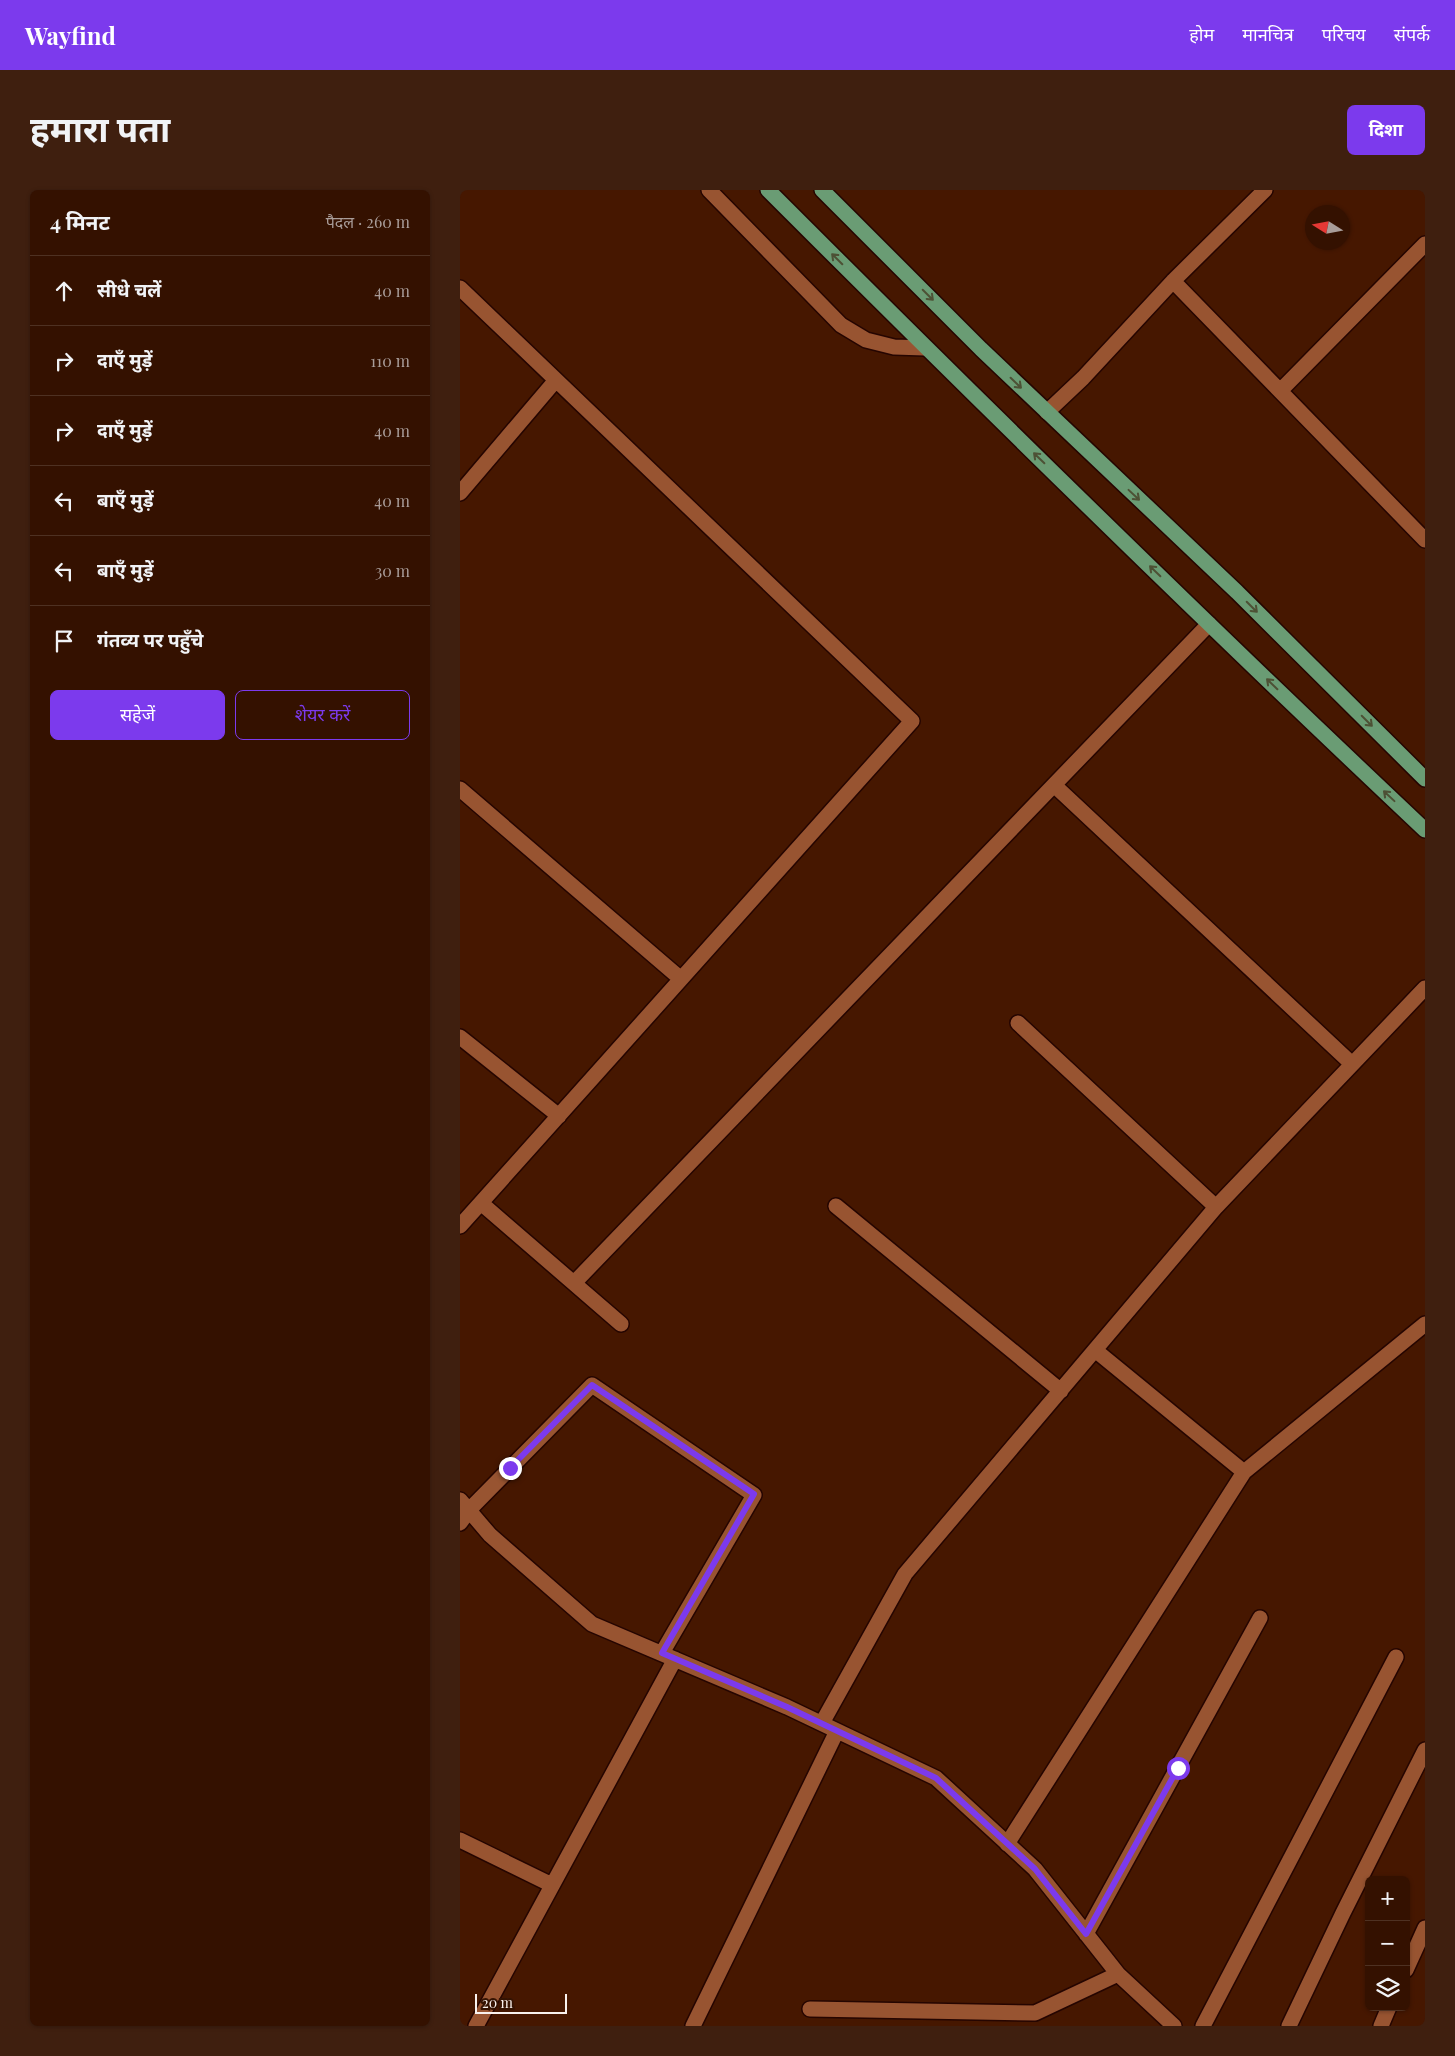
<!DOCTYPE html>
<html lang="hi">
<head>
<meta charset="utf-8">
<style>
	body { margin:0; font-family:"Playfair Display","Noto Sans Devanagari",serif; background:#3f1f0f; color:#f1f3f6 }
	.controls { position:absolute; right:15px; bottom:15px; display:grid; overflow:hidden; border-radius:8px; box-shadow:0 1px 4px #0004 }
	.controls button { width:45px; height:45px; display:grid; place-items:center; padding:0; border:0; border-bottom:1px solid #4e3122; background:#341100; color:#f1f3f6; font:25px sans-serif }
	.compass { position:absolute; left:845px; top:15px; width:45px; height:45px; border-radius:50%; background:#341100; box-shadow:0 1px 4px #0004; rotate:281deg }
	.scale { position:absolute; left:15px; bottom:12px; width:92px; box-sizing:border-box; padding-left:5px; border:2px solid #f9f1ed; border-top:0; font-size:14px; line-height:18px; white-space:nowrap; color:#f9f1ed; -webkit-text-stroke:4px #351302; paint-order:stroke }
	.stop { position:absolute; width:15px; height:15px; margin:-11px; border:4px solid #7c3aed; border-radius:50%; background:#fff }
	.stop.end { background:#7c3aed; border-color:#fff; box-shadow:0 1px 5px #0008 }
	.list { margin:0; padding:0; list-style:none }
	h2 { display:flex; justify-content:space-between; align-items:center; height:65px; margin:0; padding:0 20px; font-size:21px }
	h2 small { font-size:16px; font-weight:400; color:#a99d99 }
	.list li { display:grid; grid-template-columns:32px 1fr auto; gap:15px; align-items:center; box-sizing:border-box; height:70px; padding:0 20px; border-top:1px solid #4e3122 }
	.list b { display:block; font-size:19px; white-space:nowrap }
	.list em { font-size:16px; font-style:normal; color:#a99d99 }
	.actions { display:flex; gap:10px; padding:15px 20px }
	.actions a { flex:1; padding:11px 0; border:1px solid #7c3aed; border-radius:8px; text-align:center; font-size:18px; color:#7c3aed }
	.actions .main { background:#7c3aed; color:#fff }
	.icon { flex:none; width:28px; height:28px; fill:none; stroke:currentColor; stroke-width:2; stroke-linecap:round; stroke-linejoin:round }
	.map { position:relative; flex:none; width:965px; height:1836px; overflow:hidden; border-radius:8px }
	header { display:flex; align-items:center; gap:30px; box-sizing:border-box; height:70px; padding:0 25px; background:#7c3aed; color:#fff }
	header strong { font-size:24px }
	nav { display:flex; gap:28px; margin-inline-start:auto; font-size:18px }
	.intro { display:flex; align-items:center; justify-content:space-between; box-sizing:border-box; height:120px; padding:0 30px }
	h1 { margin:0; font-size:35px }
	.button { padding:12px 22px; border-radius:8px; background:#7c3aed; color:#fff; font-size:18px; font-weight:700 }
	main { display:flex; gap:30px; padding:0 30px }
	aside { flex:1; background:#341100; border-radius:8px; box-shadow:0 1px 4px #0004 }
	.map>svg:first-child { display:block }
	.lines { fill:none; stroke-linecap:round; stroke-linejoin:round }
	.minor-casing { stroke:#250500; stroke-width:18 }
	.major-casing { stroke:#250500; stroke-width:18 }
	.minor { stroke:#985431; stroke-width:15 }
	.major { stroke:#6a9c74; stroke-width:15 }
	.oneway { stroke:#4d5135 }
	.route { stroke:#7c3aed; stroke-width:6 }
</style>
</head>
<body>
<header>
<strong>Wayfind</strong>
<nav><a>होम</a><a>मानचित्र</a><a>परिचय</a><a>संपर्क</a></nav>
</header>
<div class="intro"><h1>हमारा पता</h1><a class="button">दिशा</a></div>
<main>
<aside>
<h2>4 मिनट<small>पैदल · 260 m</small></h2>
<ul class="list">
<li><svg class="icon" aria-label="ahead" viewBox="0 0 24 24"><path d="M12 20V5M6 11l6-6 6 6"/></svg><div><b>सीधे चलें</b></div><em>40 m</em></li>
<li><svg class="icon" aria-label="right" viewBox="0 0 24 24"><path d="M7 20v-9h11M14 6l5 5-5 5"/></svg><div><b>दाएँ मुड़ें</b></div><em>110 m</em></li>
<li><svg class="icon" aria-label="right" viewBox="0 0 24 24"><path d="M7 20v-9h11M14 6l5 5-5 5"/></svg><div><b>दाएँ मुड़ें</b></div><em>40 m</em></li>
<li><svg class="icon" aria-label="left" viewBox="0 0 24 24"><path d="M17 20v-9H6M10 6l-5 5 5 5"/></svg><div><b>बाएँ मुड़ें</b></div><em>40 m</em></li>
<li><svg class="icon" aria-label="left" viewBox="0 0 24 24"><path d="M17 20v-9H6M10 6l-5 5 5 5"/></svg><div><b>बाएँ मुड़ें</b></div><em>30 m</em></li>
<li><svg class="icon" aria-label="arrive" viewBox="0 0 24 24"><path d="M6 21V4h12l-3 4 3 4H6"/></svg><div><b>गंतव्य पर पहुँचे</b></div></li>
</ul>
<div class="actions"><a class="main">सहेजें</a><a>शेयर करें</a></div>
</aside>
<div class="map">
<svg width="965" height="1836" viewBox="0 0 965 1836">
	<rect width="100%" height="100%" fill="#461700"/>
	<g class="lines">
		<defs>
			<path id="minor" d="M 249,0 L 381,135 L 406,150 L 434,157 L 465,158
				M 713,91 L 965,350
				M 0,98 L 452,531 L 0,1036
				M 820,201 L 965,54
				M 587,222 L 623,188 L 713,91 L 805,0
				M 0,303 L 96,190
				M 594,595 L 892,874
				M 0,599 L 221,789
				M 558,833 L 756,1017
				M 0,847 L 99,926
				M 21,1013 L 161,1134
				M 376,1016 L 601,1201
				M 114,1093 L 749,434
				M 635,1160 L 784,1282
				M 0,1310 L 30,1345 L 132,1434 L 327,1517 L 476,1588 L 575,1679 L 658,1784 L 714,1836
				M 0,1333 L 10,1319 L 132,1195 L 294,1305 L 202,1463
				M 362,1533 L 445,1384 L 756,1017 L 965,798
				M 0,1650 L 92,1695
				M 547,1654 L 784,1282 L 965,1134
				M 626,1744 L 800,1428
				M 946,1780 L 965,1738
				M 350,1819 L 575,1823 L 658,1784
				M 16,1836 L 215,1469
				M 233,1836 L 377,1541
				M 743,1836 L 936,1467
				M 829,1836 L 883,1723 L 965,1560
				M 921,1836 L 929,1817"/>
			<path id="major" d="M 308,0 C 524,216 742,430 965,640
				M 362,0 L 521,159 L 777,402 L 965,589"/>
		</defs>
		<use href="#minor" class="minor-casing"/>
		<use href="#major" class="major-casing"/>
		<use href="#minor" class="minor"/>
		<use href="#major" class="major"/>
	</g>
	<defs><path id="oneway-shaft" d="M-6 0H5M1.5-3L5.5 0L1.5 3" fill="none" stroke-width="1.6" stroke-linecap="round" stroke-linejoin="round" transform="scale(1.25)"/></defs>
	<g class="oneway">
		<use href="#oneway-shaft" transform="translate(377 69) rotate(-135)"/>
		<use href="#oneway-shaft" transform="translate(468 105) rotate(45)"/>
		<use href="#oneway-shaft" transform="translate(556 193) rotate(44)"/>
		<use href="#oneway-shaft" transform="translate(579 268) rotate(-136)"/>
		<use href="#oneway-shaft" transform="translate(674 305) rotate(43)"/>
		<use href="#oneway-shaft" transform="translate(695 381) rotate(-136)"/>
		<use href="#oneway-shaft" transform="translate(792 417) rotate(45)"/>
		<use href="#oneway-shaft" transform="translate(812 494) rotate(-136)"/>
		<use href="#oneway-shaft" transform="translate(907 531) rotate(45)"/>
		<use href="#oneway-shaft" transform="translate(929 606) rotate(-137)"/>
	</g>
	<g class="lines">
		<path class="route" d="M 50,1278 L 132,1195 L 294,1304 L 202,1463 L 327,1517 L 476,1588 L 575,1679 L 626,1744 L 718,1578"/>
	</g>
</svg>
<div class="controls">
<button>+</button>
<button>−</button>
<button><svg class="icon" aria-label="layers" viewBox="0 0 24 24"><path d="M12 4l9 5-9 5-9-5zM3 14l9 5 9-5"/></svg></button>
</div>
<svg class="compass" viewBox="-18 -18 36 36"><path d="M0-13l5 13h-10z" fill="#e53935"/><path d="M0 13l5-13h-10z" fill="#a99d99"/></svg>
<div class="scale">20 m</div>
<div class="stop" style="left:718px;top:1578px"></div>
<div class="stop end" style="left:50px;top:1278px"></div>
</div>
</main>
</body>
</html>
